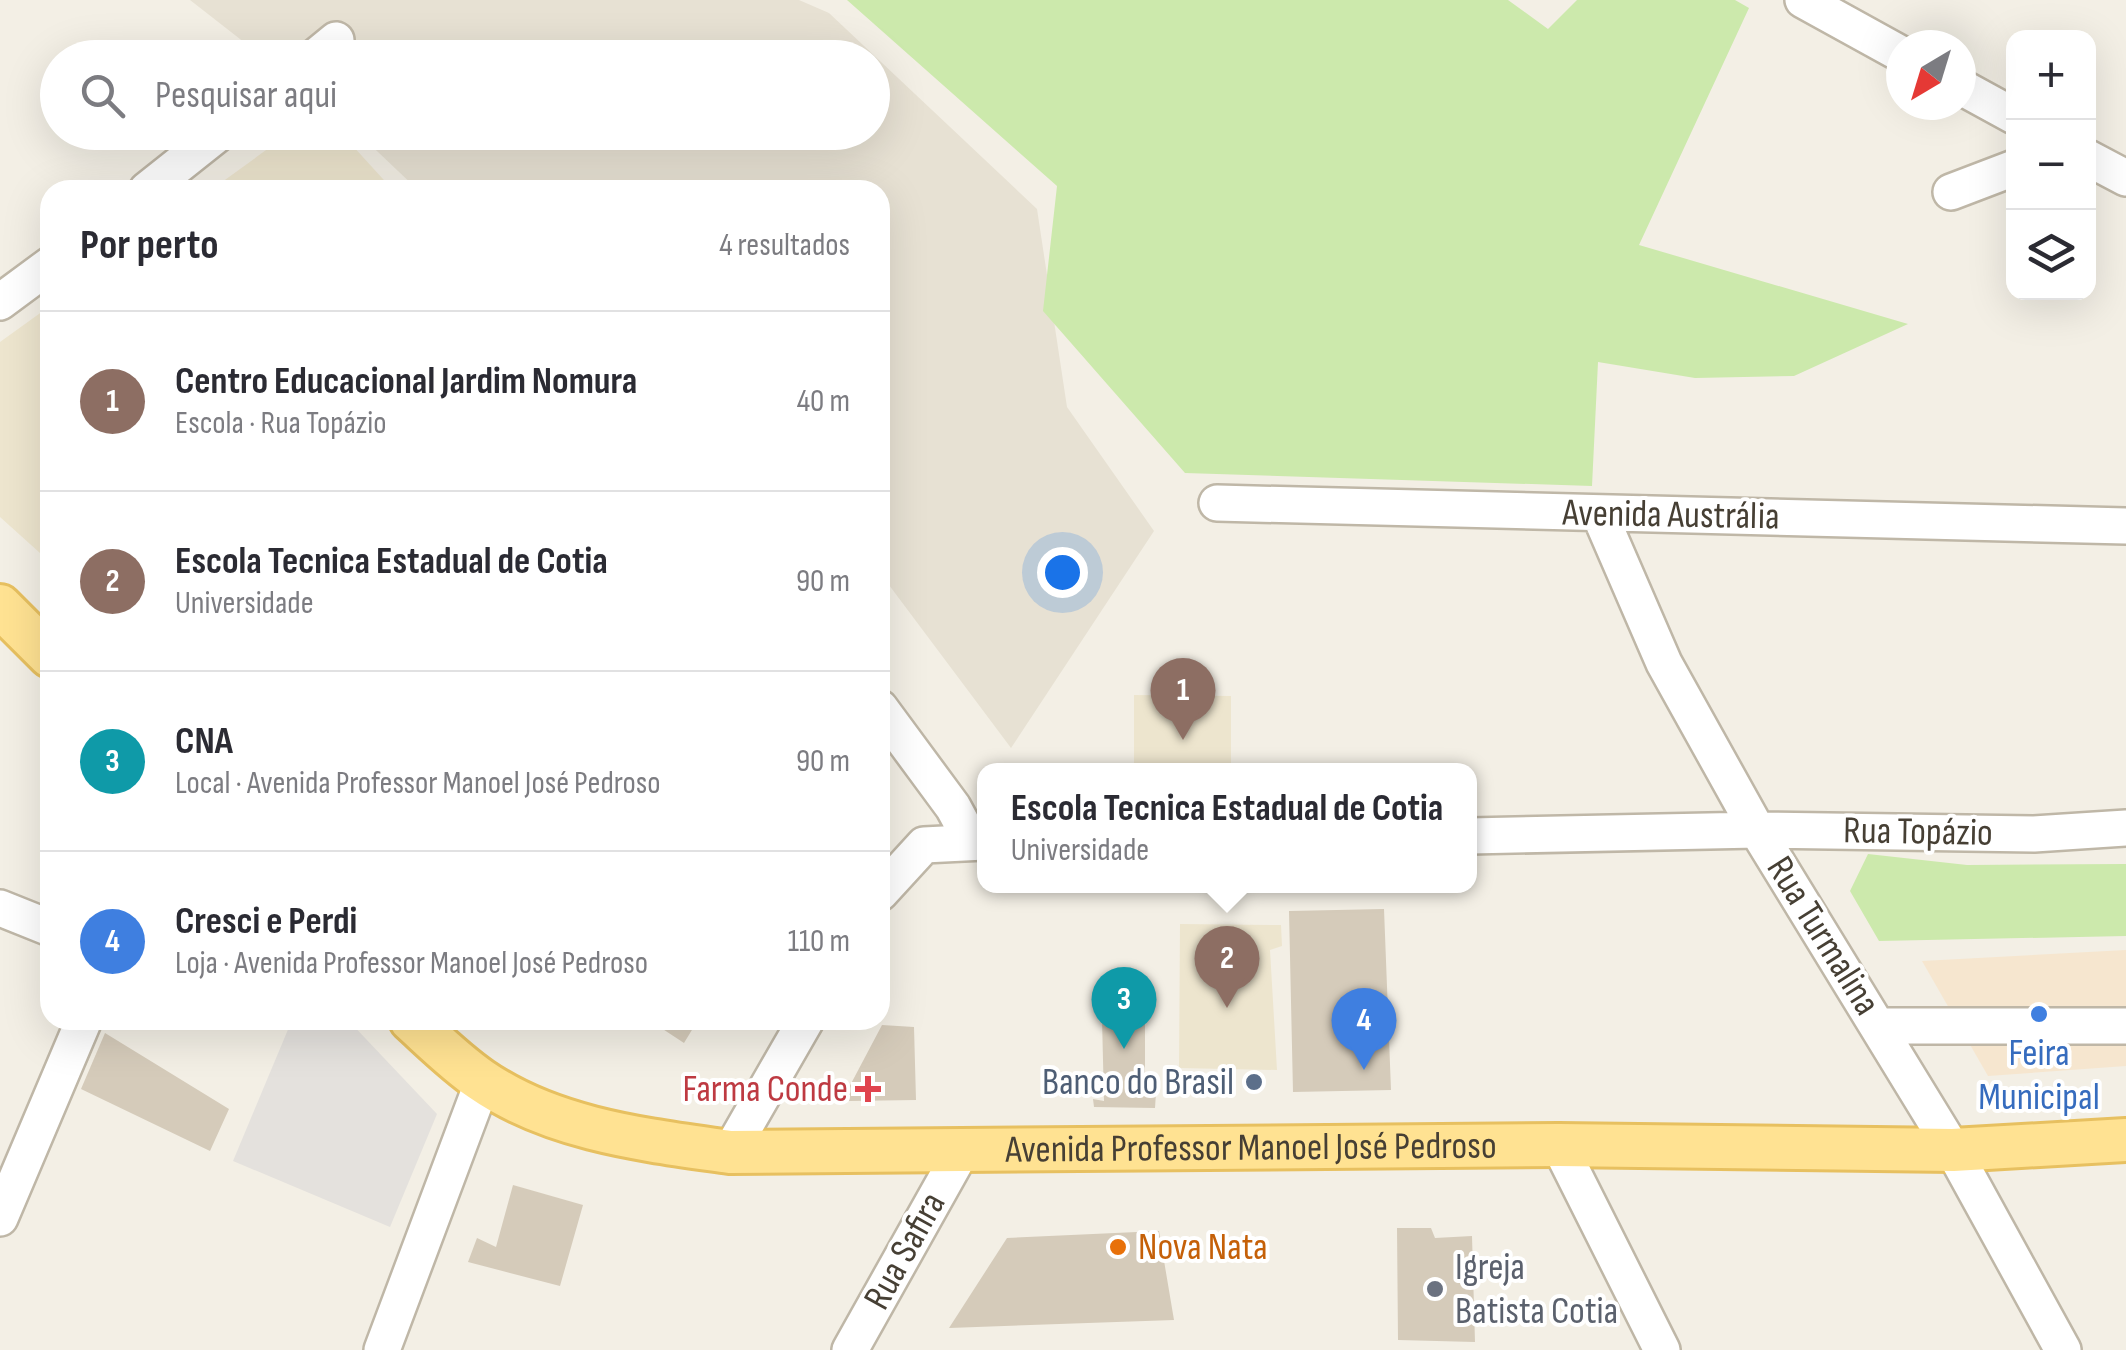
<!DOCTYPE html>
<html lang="pt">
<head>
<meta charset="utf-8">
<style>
	body { margin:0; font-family:"Sofia Sans Condensed",sans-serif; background:#f7f7f7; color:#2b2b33 }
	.controls { position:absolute; right:30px; top:30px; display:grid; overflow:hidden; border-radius:20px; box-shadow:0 10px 40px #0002 }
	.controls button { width:90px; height:90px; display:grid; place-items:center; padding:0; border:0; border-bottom:2px solid #e1e1e2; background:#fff; color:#2b2b33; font:50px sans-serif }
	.compass { position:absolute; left:1886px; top:30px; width:90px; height:90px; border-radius:50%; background:#fff; box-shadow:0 10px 40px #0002; rotate:218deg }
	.you { position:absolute; left:1062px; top:572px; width:35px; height:35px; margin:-25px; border:8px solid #fff; border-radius:50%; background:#1a73e8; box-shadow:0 0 0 15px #1a73e833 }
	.badge { display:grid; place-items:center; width:65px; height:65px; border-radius:50%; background:#ff3810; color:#fff; font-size:32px; font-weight:700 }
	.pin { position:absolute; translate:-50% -82px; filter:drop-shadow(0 2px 5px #0008) }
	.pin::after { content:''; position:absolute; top:52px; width:35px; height:30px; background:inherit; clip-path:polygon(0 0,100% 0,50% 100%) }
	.popup { position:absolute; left:977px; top:763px; width:500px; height:130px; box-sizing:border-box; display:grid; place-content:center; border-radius:20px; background:#fff; filter:drop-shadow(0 2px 8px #0005); font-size:32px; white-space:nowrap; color:#7c7c81 }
	.popup b { font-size:38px; color:#2b2b33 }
	.popup::after { content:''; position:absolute; left:50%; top:100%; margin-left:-20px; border:20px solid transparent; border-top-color:#fff }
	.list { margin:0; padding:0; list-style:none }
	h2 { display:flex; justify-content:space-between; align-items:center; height:130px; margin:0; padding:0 40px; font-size:42px }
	h2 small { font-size:32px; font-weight:400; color:#7c7c81 }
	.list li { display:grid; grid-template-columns:65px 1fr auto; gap:30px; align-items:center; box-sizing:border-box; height:180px; padding:0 40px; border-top:2px solid #e1e1e2 }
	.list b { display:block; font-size:38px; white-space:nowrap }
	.list p { margin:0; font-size:32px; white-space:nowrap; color:#7c7c81 }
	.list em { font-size:32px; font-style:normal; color:#7c7c81 }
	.icon { flex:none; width:55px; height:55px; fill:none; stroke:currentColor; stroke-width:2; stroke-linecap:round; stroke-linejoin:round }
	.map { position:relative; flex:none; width:2126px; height:1350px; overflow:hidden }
	.search { position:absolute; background:#fff; box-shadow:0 10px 40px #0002; left:40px; top:40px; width:850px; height:110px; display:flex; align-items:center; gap:25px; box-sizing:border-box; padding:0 35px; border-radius:55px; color:#7c7c81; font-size:38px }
	.panel { position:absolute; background:#fff; box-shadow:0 10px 40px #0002; left:40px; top:180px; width:850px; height:850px; border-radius:30px }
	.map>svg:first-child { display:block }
	.residential { fill:#e7e1d3 }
	.commercial { fill:#f6e6cf }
	.education { fill:#ede5ce }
	.green { fill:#cce9ac }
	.parking { fill:#e4e1dd }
	.building { fill:#d5cbba }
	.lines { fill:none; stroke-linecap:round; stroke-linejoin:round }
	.minor-casing { stroke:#bfb7a7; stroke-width:40 }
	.major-casing { stroke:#e7c060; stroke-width:48 }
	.minor { stroke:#fff; stroke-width:35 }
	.major { stroke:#ffe292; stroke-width:42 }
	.shop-dot { fill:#3f7fe0; stroke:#fff; stroke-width:4 }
	.service-dot { fill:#5c6f8a; stroke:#fff; stroke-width:4 }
	.health-dot { fill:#e0444e; stroke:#fff; stroke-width:4 }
	.food-dot { fill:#e8710a; stroke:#fff; stroke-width:4 }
	.worship-dot { fill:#6b7280; stroke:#fff; stroke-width:4 }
	.labels { text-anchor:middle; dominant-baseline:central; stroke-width:8; stroke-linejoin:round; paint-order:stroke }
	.street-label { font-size:38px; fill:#463f34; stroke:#fff }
	.shop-label { font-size:38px; fill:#366cbe; stroke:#fff }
	.service-label { font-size:38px; fill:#4e5e75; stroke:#fff; text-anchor:end }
	.health-label { font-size:38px; fill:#be3a42; stroke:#fff; text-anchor:end }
	.food-label { font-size:38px; fill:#c56008; stroke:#fff; text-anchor:start }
	.worship-label { font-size:38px; fill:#5b616d; stroke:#fff; text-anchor:start }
</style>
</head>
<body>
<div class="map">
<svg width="2126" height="1350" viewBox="0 0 2126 1350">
	<rect width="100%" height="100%" fill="#f3efe5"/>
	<path class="residential" d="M 190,0 L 799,0 L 829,13 L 1037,209 L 1067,407 L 1154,531 L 1011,748 L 880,573 L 880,190 L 418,190 L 358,133 L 872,132 L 872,58 L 263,57 Z"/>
	<path class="commercial" d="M 2126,950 L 2126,1066 L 1988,1076 L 1922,961 Z"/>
	<path class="education" d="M 291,132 L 341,133 L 393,190 L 211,190 Z
		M 50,306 L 50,562 L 0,517 L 0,342 Z
		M 1134,695 L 1231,696 L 1231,770 L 1134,770 Z
		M 1180,924 L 1281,925 L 1282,946 L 1270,950 L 1277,1070 L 1179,1068 Z"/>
	<path class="green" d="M 847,0 L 1508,0 L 1548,29 L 1577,0 L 1735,0 L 1749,8 L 1639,245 L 1908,324 L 1794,376 L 1695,378 L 1598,362 L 1592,486 L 1185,473 L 1043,311 L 1057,186 Z
		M 1868,854 L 1967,865 L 2126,864 L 2126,936 L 1879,941 L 1850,891 Z"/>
	<path class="parking" d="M 292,1020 L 348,1020 L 437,1114 L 390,1227 L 233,1161 Z"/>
	<path class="building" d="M 1384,909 L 1391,1090 L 1293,1092 L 1289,911 Z
		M 1145,1018 L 1145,1079 L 1157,1078 L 1155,1108 L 1094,1107 L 1093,1099 L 1104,1101 L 1102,1019 Z
		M 649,1020 L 698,1020 L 684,1043 Z
		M 882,1025 L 914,1027 L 916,1100 L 849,1101 L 845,1095 Z
		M 105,1033 L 229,1109 L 210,1151 L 81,1089 Z
		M 513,1185 L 583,1205 L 560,1286 L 468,1262 L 477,1238 L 496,1247 Z
		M 1397,1228 L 1431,1228 L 1435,1238 L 1472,1236 L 1475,1342 L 1398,1340 Z
		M 1159,1231 L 1174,1320 L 949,1328 L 1007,1238 Z"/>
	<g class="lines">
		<defs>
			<path id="minor" d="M 1803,0 L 1901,54
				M 314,58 L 336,40
				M 1961,87 L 2014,116
				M 2088,158 L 2126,178
				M 147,190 L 220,132
				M 1951,192 L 2014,168
				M 0,302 L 50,265
				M 1217,503 L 2126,526
				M 1599,513 L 1664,663 L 1757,830 L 1953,1150 L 2063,1350
				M 880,708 L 953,807 L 972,842
				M 1470,836 L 1757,830 L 2034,834 L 2126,828
				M 880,893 L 924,845 L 984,842
				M 0,908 L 50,928
				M 1879,1026 L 2126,1026
				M 1559,1145 L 1662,1350
				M 730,1152 L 806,1020
				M 0,1218 L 84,1020
				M 382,1350 L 483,1081
				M 850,1350 L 961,1152"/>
			<g id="major">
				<path d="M 0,606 L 50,656"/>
				<path id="s1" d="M 411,1020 C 433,1040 456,1063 481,1080 C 553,1130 646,1140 730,1152 L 1559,1145 L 1953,1150 L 2126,1140"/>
			</g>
		</defs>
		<use href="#minor" class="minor-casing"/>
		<use href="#major" class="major-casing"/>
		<use href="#minor" class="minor"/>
		<use href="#major" class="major"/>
	</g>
	<circle class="shop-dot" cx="2039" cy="1014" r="10"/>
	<circle class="service-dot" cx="1254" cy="1082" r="10"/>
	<path class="health-dot" d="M863 1074h10v10h10v10h-10v10h-10v-10h-10v-10h10z"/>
	<circle class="food-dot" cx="1118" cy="1247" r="10"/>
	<circle class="worship-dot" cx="1435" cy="1289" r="10"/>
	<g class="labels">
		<g class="street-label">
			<text transform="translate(1671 515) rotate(1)">Avenida Austrália</text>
			<text transform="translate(1918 832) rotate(1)">Rua Topázio</text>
			<text transform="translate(1823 936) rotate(58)">Rua Turmalina</text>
			<text stroke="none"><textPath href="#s1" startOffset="875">Avenida Professor Manoel José Pedroso</textPath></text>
			<text transform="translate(905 1251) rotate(-61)">Rua Safira</text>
		</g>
		<g class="shop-label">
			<text x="2039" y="1053">Feira<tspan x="2039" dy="44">Municipal</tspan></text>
		</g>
		<g class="service-label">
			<text x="1234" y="1082">Banco do Brasil</text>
		</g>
		<g class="health-label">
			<text x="848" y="1089">Farma Conde</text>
		</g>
		<g class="food-label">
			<text x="1138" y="1247">Nova Nata</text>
		</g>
		<g class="worship-label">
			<text x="1455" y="1267">Igreja<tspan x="1455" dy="44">Batista Cotia</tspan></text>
		</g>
	</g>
</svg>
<div class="controls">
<button>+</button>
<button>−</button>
<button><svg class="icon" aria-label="layers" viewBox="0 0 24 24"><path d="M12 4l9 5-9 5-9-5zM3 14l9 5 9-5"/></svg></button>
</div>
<svg class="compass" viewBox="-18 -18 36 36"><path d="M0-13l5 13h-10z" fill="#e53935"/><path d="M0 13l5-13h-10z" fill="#7c7c81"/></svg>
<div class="you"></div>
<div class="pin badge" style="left:1183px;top:740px;background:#8d6e63">1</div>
<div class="pin badge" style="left:1227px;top:1008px;background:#8d6e63">2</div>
<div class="popup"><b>Escola Tecnica Estadual de Cotia</b>Universidade</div>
<div class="pin badge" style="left:1124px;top:1049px;background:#0f9aa8">3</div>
<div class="pin badge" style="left:1364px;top:1070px;background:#3f7fe0">4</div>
<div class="search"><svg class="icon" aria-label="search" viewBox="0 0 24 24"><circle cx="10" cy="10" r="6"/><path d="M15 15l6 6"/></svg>Pesquisar aqui</div>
<section class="panel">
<h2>Por perto<small>4 resultados</small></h2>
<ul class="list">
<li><span class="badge" style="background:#8d6e63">1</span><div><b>Centro Educacional Jardim Nomura</b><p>Escola · Rua Topázio</p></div><em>40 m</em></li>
<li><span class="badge" style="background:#8d6e63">2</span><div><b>Escola Tecnica Estadual de Cotia</b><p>Universidade</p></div><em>90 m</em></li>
<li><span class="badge" style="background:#0f9aa8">3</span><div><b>CNA</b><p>Local · Avenida Professor Manoel José Pedroso</p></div><em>90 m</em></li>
<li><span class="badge" style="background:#3f7fe0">4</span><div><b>Cresci e Perdi</b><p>Loja · Avenida Professor Manoel José Pedroso</p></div><em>110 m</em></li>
</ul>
</section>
</div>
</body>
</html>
